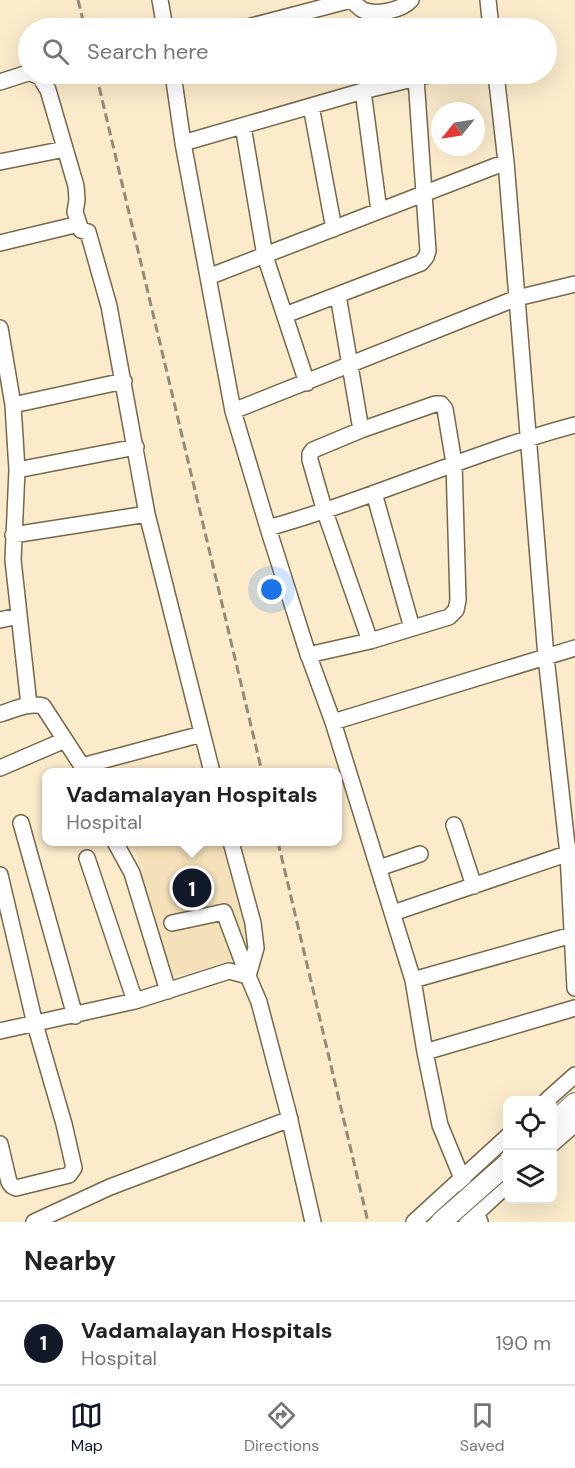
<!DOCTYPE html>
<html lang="en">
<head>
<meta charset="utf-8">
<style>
	body { margin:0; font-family:"DM Sans",sans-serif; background:#f6f6f6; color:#222 }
	.controls { position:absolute; right:18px; bottom:18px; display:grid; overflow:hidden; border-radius:12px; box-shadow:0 6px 24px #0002 }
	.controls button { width:54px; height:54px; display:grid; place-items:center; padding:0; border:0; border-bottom:2px solid #e0e0e0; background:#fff; color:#222; font:30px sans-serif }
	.compass { position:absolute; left:431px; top:102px; width:54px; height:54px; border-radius:50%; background:#fff; box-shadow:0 6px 24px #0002; rotate:240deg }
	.you { position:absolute; left:272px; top:590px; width:21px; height:21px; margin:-15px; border:4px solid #fff; border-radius:50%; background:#1a73e8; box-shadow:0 0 0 9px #1a73e833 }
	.badge { display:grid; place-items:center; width:39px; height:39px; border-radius:50%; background:#111827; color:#fff; font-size:20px; font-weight:700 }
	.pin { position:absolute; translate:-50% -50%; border:3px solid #fff; box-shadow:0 2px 6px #0006 }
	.popup { position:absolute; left:42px; top:768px; width:300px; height:78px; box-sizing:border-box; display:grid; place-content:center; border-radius:12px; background:#fff; filter:drop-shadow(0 2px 4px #0005); font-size:20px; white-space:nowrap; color:#767676 }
	.popup b { font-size:22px; color:#222 }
	.popup::after { content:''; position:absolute; left:50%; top:100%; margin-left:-12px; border:12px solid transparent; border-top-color:#fff }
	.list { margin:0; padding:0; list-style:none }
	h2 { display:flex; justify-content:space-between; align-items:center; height:78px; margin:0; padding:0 24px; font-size:26px }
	h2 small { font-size:20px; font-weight:400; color:#767676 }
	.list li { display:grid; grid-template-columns:39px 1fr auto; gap:18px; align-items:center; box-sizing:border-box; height:84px; padding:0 24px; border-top:2px solid #e0e0e0 }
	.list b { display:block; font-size:22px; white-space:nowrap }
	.list p { margin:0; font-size:20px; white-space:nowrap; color:#767676 }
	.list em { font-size:20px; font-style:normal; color:#767676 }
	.icon { flex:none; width:33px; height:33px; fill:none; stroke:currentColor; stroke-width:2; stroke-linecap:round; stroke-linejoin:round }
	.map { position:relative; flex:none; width:575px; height:1222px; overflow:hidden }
	.search { position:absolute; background:#fff; box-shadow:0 6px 24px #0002; left:18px; right:18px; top:18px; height:66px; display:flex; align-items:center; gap:15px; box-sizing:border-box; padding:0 21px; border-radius:33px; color:#767676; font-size:22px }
	.sheet { height:162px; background:#fff }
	nav { display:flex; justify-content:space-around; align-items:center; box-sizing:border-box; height:84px; border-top:2px solid #e0e0e0; background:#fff; font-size:16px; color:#767676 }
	nav a { display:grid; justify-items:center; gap:3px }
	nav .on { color:#111827 }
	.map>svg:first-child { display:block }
	.built { fill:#f4e1ba }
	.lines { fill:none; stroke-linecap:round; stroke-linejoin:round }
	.minor-casing { stroke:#75684b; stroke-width:18 }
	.major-casing { stroke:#75684b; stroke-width:22 }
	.minor { stroke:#fff; stroke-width:15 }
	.major { stroke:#fff; stroke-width:20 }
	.rail { stroke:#958a74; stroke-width:3; stroke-dasharray:9 4.5; stroke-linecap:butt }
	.major-bridge-casing { stroke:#75684b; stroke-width:22; stroke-linecap:butt }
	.major-bridge { stroke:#fff; stroke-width:20 }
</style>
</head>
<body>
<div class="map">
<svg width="575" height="1222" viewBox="0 0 575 1222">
	<rect width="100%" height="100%" fill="#fbebcb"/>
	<path class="built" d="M 129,842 L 225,842 L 247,924 L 250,955 L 172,978 L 136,853 Z"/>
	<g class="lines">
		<defs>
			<path id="minor" d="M 160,0 L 165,28
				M 488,0 L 491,28
				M 244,28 L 351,0 C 355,3 359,8 363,10 C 376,16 402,10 411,0
				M 33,74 L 40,77 L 48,90 L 76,186 L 77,200 L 75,212 L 81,230 L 88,232 L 109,306 L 147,514 L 212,772
				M 173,74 L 183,143 L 233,411 L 268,528 L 307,651 L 333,722 L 413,980 L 425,1052 L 440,1125 L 480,1222
				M 496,74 L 506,162 L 546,657 L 568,854 L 575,988
				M 0,82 L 28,73
				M 363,91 L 379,211
				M 311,106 L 334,229
				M 243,126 L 265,256 L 307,383
				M 183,143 L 363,91 L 433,74
				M 0,162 L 65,149
				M 0,243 L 79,224
				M 208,277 L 506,162
				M 285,315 L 421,263 L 426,257 L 428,251 L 416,78
				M 0,328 L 13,405 L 17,470 L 13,560 L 29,705
				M 13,405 L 124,381
				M 233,411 L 517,298 L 575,284
				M 361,430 L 313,450 L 310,454 L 310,460 L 325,512 L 370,641
				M 17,470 L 136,447
				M 374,493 L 412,628
				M 268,528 C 372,499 470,453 575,425
				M 13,535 L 147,514
				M 0,620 L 19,616
				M 308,655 L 370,641 L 449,617 L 456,610 L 458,600 L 454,463 L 445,409 L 441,404 L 435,404 L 361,430 L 338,295
				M 0,714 C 13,710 29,702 43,706 L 82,766 L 85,772
				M 333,722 L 575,648
				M 82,766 L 202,734
				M 0,768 L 65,740
				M 21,823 L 75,1016
				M 454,825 L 474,886
				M 115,842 L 132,873 L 168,991
				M 231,842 L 253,923 L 256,948 L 248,976
				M 87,858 L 135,1001
				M 379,868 L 420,854
				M 0,875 L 35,1024 L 64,1124 L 74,1168 L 69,1175 L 16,1188 L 12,1186 L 9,1182 L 0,1144
				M 393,913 L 575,851
				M 172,923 L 224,912 L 248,976
				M 413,980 L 572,935
				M 0,1031 L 135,1001 L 229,971 L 248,976 L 259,1002 L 288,1112 L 313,1222
				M 425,1052 L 575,1008
				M 547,1100 L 575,1075
				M 552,1144 L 575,1124
				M 34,1222 L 110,1187 L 290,1119
				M 414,1222 L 508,1136
				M 467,1222 L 508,1184"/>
			<path id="major" d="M 552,1124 L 575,1103"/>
		</defs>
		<use href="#minor" class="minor-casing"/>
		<use href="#major" class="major-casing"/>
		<use href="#minor" class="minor"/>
		<use href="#major" class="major"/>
		<path class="rail" d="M 78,0 L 85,28
			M 96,74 L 262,772
			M 278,842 L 368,1222"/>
		<defs>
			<path id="major-bridge" d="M 441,1222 L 508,1163"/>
		</defs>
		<use href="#major-bridge" class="major-bridge-casing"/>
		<use href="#major-bridge" class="major-bridge"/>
	</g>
</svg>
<div class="controls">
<button><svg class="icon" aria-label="locate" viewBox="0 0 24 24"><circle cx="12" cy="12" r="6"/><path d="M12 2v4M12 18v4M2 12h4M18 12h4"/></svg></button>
<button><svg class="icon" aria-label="layers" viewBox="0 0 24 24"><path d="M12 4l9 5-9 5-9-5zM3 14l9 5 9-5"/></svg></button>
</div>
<svg class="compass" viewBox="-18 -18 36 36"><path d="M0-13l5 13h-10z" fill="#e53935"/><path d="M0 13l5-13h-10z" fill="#767676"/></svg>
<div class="you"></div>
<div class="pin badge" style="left:192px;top:888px">1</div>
<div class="popup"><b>Vadamalayan Hospitals</b>Hospital</div>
<div class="search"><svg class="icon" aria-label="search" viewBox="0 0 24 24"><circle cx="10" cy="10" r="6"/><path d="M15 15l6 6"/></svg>Search here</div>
</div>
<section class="sheet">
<h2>Nearby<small></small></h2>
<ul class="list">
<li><span class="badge">1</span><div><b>Vadamalayan Hospitals</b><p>Hospital</p></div><em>190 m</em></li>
</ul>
</section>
<nav>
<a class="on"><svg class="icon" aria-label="map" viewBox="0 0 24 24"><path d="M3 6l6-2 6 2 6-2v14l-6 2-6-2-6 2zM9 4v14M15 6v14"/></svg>Map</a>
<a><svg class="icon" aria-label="directions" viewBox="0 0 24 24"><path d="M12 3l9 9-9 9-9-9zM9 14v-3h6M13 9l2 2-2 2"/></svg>Directions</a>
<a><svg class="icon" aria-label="saved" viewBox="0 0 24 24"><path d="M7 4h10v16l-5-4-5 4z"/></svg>Saved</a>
</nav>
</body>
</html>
